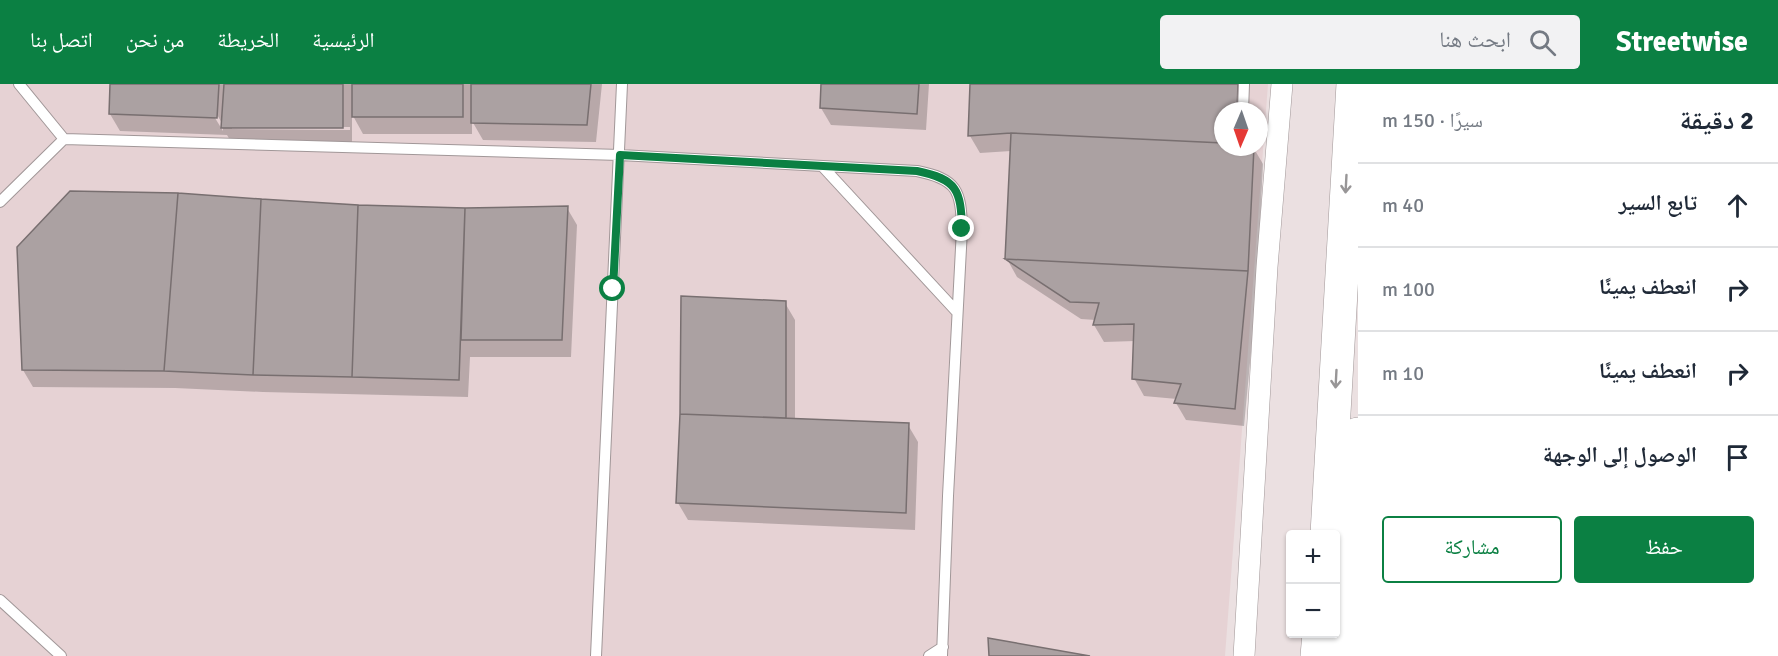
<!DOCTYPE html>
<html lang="ar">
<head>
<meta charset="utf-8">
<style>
	body { margin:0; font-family:Signika,"Noto Naskh Arabic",sans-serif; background:#f2f2f3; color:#1f2937; direction:rtl }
	.controls { position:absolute; right:18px; bottom:18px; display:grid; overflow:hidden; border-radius:6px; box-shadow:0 2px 4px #0004 }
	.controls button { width:54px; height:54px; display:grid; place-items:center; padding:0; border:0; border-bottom:2px solid #e0e1e3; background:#fff; color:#1f2937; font:30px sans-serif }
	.compass { position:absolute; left:1214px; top:18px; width:54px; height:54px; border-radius:50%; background:#fff; box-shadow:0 2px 4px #0004; rotate:182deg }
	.stop { position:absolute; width:18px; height:18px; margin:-14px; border:4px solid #0b8043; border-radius:50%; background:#fff }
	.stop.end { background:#0b8043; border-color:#fff; box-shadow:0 2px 6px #0008 }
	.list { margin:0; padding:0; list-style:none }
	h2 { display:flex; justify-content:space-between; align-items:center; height:78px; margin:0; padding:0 24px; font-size:26px }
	h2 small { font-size:20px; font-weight:400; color:#747a83 }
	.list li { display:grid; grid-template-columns:39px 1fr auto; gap:18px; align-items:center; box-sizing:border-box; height:84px; padding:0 24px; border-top:2px solid #e0e1e3 }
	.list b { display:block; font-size:22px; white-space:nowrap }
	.list em { font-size:20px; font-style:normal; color:#747a83 }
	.actions { display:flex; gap:12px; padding:18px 24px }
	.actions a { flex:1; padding:14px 0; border:2px solid #0b8043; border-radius:6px; text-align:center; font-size:21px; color:#0b8043 }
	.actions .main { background:#0b8043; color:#fff }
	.icon { flex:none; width:33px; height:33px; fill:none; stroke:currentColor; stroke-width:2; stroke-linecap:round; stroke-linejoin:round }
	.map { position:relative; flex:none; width:1358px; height:572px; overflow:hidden; direction:ltr }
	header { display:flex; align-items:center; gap:36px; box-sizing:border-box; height:84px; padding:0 30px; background:#0b8043; color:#fff }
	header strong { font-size:28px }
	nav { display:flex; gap:33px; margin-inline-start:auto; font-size:21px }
	.search { width:420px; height:54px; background:#f2f2f3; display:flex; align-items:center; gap:15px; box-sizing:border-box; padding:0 21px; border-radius:6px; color:#747a83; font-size:22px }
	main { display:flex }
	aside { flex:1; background:#fff }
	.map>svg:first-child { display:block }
	.built { fill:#e6d2d4; fill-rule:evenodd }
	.shadow { fill:#0003; fill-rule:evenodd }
	.building { fill:#aba1a2; stroke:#786f70; stroke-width:1.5 }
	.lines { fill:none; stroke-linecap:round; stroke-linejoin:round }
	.lane-casing { stroke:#a19798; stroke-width:12 }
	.street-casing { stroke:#a19798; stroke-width:22 }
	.highway-casing { stroke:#a19798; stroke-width:34 }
	.lane { stroke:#fff; stroke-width:10 }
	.street { stroke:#fff; stroke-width:21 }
	.highway { stroke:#fff; stroke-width:33 }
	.oneway { stroke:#989697 }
	.route { stroke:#0b8043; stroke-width:8 }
</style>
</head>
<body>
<header>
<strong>Streetwise</strong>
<div class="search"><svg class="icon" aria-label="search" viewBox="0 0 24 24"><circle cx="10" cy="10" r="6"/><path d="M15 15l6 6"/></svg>ابحث هنا</div>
<nav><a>الرئيسية</a><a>الخريطة</a><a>من نحن</a><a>اتصل بنا</a></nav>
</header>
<main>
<aside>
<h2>2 دقيقة<small>سيرًا · 150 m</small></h2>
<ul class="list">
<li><svg class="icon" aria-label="ahead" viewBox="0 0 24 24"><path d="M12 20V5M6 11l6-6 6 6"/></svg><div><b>تابع السير</b></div><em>40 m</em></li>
<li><svg class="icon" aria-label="right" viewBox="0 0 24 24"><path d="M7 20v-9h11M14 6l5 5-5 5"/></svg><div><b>انعطف يمينًا</b></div><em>100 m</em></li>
<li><svg class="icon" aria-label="right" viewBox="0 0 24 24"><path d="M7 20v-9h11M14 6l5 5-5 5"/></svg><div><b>انعطف يمينًا</b></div><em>10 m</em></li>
<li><svg class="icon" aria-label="arrive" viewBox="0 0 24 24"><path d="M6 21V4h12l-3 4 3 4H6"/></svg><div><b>الوصول إلى الوجهة</b></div></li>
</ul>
<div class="actions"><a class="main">حفظ</a><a>مشاركة</a></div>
</aside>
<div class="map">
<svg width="1358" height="572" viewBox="0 0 1358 572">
	<rect width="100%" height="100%" fill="#ebe0e1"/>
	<path class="built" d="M 0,0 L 1268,0 L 1225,572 L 0,572 ZM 1223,27 L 1259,27 L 1259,63 L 1223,63 Z"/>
	<path class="shadow" d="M 111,0 L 602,0 L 596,58 L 483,56 L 472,37 L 472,50 L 363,50 L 352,30 L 352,61 L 233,61 L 227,51 L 120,47 L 110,30 ZM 215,27 L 223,41 L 223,47 L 212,29 ZM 232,42 L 350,43 L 350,46 L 232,45 Z
		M 823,0 L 929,0 L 926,46 L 831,41 L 821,24 Z
		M 971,0 L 1248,0 L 1247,27 L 1223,27 L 1223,63 L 1253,63 L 1263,80 L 1257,205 L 1244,342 L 1186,336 L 1176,319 L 1177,315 L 1144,312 L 1134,294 L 1135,257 L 1104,258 L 1094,241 L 1096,236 L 1081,235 L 1017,193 L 1007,175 L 1011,67 L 980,69 L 970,52 Z
		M 358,122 L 465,125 L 567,124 L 577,141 L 571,273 L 470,273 L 468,313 L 263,308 L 175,304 L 33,303 L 23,286 Z
		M 785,219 L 795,236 L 795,336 L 908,341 L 918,358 L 915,446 L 688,436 L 678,419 L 681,330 Z"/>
	<path class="building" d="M 110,0 L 219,0 L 217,34 L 109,30 Z
		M 224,0 L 343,0 L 343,44 L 221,44 Z
		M 352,0 L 463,0 L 463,33 L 352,33 Z
		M 471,0 L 591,0 L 587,41 L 471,39 Z
		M 821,0 L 919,0 L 917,30 L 820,24 Z
		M 970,0 L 1238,0 L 1237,27 L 1223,27 L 1223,59 L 1011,49 L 968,52 Z
		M 1011,49 L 1223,59 L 1223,63 L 1254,63 L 1248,187 L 1005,175 Z
		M 70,107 L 178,109 L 164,287 L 22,286 L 17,163 Z
		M 178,109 L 261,115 L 253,291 L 164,287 Z
		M 261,115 L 358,121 L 352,293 L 253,291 Z
		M 358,121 L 465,124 L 459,296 L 352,293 Z
		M 568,122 L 562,256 L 461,256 L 465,124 Z
		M 1005,175 L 1248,187 L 1235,325 L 1174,319 L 1181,300 L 1132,295 L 1134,240 L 1093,241 L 1099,219 L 1070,218 Z
		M 681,212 L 786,217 L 786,334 L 680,330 Z
		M 680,330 L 909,339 L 906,429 L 676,419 Z
		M 988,554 L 1090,572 L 989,572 Z"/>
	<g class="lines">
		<defs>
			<path id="lane" d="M 19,0 L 64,55
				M 1243,27 L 1244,0
				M 823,83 L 957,228
				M 0,118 L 64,55 L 620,71 L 917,87 C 957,95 961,106 962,145 L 948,412 L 942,572
				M 0,516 L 61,572
				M 596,572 L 622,0
				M 929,572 L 943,563"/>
			<path id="street" d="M 1244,572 L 1267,183 L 1282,0"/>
			<path id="highway" d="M 1327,450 L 1353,0
				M 1317,572 L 1319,550
				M 1343,572 L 1358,350"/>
		</defs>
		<use href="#lane" class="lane-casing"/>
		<use href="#street" class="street-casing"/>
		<use href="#highway" class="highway-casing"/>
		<use href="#lane" class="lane"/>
		<use href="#street" class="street"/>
		<use href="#highway" class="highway"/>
	</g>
	<defs><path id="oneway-shaft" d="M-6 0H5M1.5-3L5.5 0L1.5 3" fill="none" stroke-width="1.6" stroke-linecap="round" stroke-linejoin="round" transform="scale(1.5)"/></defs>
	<g class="oneway">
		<use href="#oneway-shaft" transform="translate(1346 100) rotate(93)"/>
		<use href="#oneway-shaft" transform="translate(1336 295) rotate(93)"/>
	</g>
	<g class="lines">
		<path class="route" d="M 613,205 L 620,71 L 917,87 C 957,95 961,106 962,145"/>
	</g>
</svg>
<div class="controls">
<button>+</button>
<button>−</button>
</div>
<svg class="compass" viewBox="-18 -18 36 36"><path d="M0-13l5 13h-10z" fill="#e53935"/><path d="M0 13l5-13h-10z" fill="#747a83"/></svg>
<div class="stop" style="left:613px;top:205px"></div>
<div class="stop end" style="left:962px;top:145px"></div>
</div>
</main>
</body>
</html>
